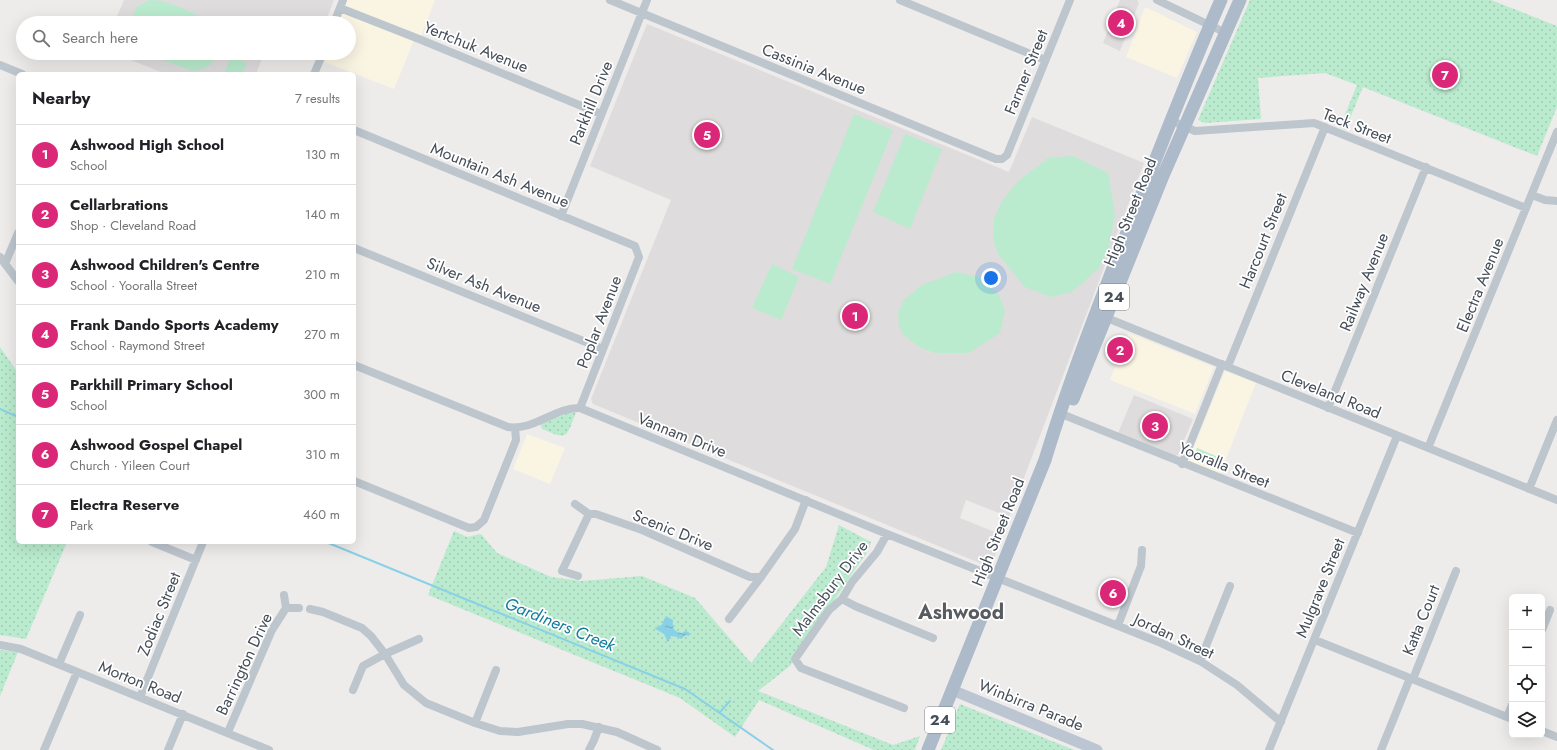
<!DOCTYPE html>
<html lang="en">
<head>
<meta charset="utf-8">
<style>
	body { margin:0; font-family:Jost,sans-serif; background:#f2f2f2; color:#202124 }
	.controls { position:absolute; right:12px; bottom:12px; display:grid; overflow:hidden; border-radius:6px; box-shadow:0 4px 16px #0002 }
	.controls button { width:36px; height:36px; display:grid; place-items:center; padding:0; border:0; border-bottom:1px solid #e0e0e0; background:#fff; color:#202124; font:20px sans-serif }
	.you { position:absolute; left:991px; top:278px; width:14px; height:14px; margin:-10px; border:3px solid #fff; border-radius:50%; background:#1a73e8; box-shadow:0 0 0 6px #1a73e833 }
	.badge { display:grid; place-items:center; width:26px; height:26px; border-radius:50%; background:#db2777; color:#fff; font-size:13px; font-weight:700 }
	.pin { position:absolute; translate:-50% -50%; border:2px solid #fff; box-shadow:0 1px 4px #0006 }
	.list { margin:0; padding:0; list-style:none }
	h2 { display:flex; justify-content:space-between; align-items:center; height:52px; margin:0; padding:0 16px; font-size:17px }
	h2 small { font-size:13px; font-weight:400; color:#757577 }
	.list li { display:grid; grid-template-columns:26px 1fr auto; gap:12px; align-items:center; box-sizing:border-box; height:60px; padding:0 16px; border-top:1px solid #e0e0e0 }
	.list b { display:block; font-size:15px; white-space:nowrap }
	.list p { margin:0; font-size:13px; white-space:nowrap; color:#757577 }
	.list em { font-size:13px; font-style:normal; color:#757577 }
	.icon { flex:none; width:22px; height:22px; fill:none; stroke:currentColor; stroke-width:2; stroke-linecap:round; stroke-linejoin:round }
	.map { position:relative; flex:none; width:1557px; height:750px; overflow:hidden }
	.search { position:absolute; background:#fff; box-shadow:0 4px 16px #0002; left:16px; top:16px; width:340px; height:44px; display:flex; align-items:center; gap:10px; box-sizing:border-box; padding:0 14px; border-radius:22px; color:#757577; font-size:15px }
	.panel { position:absolute; background:#fff; box-shadow:0 4px 16px #0002; left:16px; top:72px; width:340px; height:472px; border-radius:6px }
	.map>svg:first-child { display:block }
	.commercial { fill:#faf4e3 }
	.education { fill:#dfdcdd }
	.green { fill:#baebce }
	.park { fill:url(#park-dots) }
	.water { fill:url(#water-ripples) }
	.lines { fill:none; stroke-linecap:round; stroke-linejoin:round }
	.stream { stroke:#89d1e7; stroke-width:2 }
	.street { stroke:#bdc5cd; stroke-width:8 }
	.secondary { stroke:#bcc6d2; stroke-width:11 }
	.primary { stroke:#acbaca; stroke-width:13 }
	.labels { text-anchor:middle; dominant-baseline:central; stroke-width:3.5; stroke-linejoin:round; paint-order:stroke }
	.shield { fill:#fff; stroke:#7d838a; stroke-width:1 }
	.shield-label { font-size:15px; font-weight:bold; fill:#454e58 }
	.street-label { font-size:16px; fill:#454e58; stroke:#fff }
	.water-label { font-size:17px; font-style:italic; fill:#127d9d; stroke:#fff }
	.district-label { font-size:20px; font-weight:bold; fill:#585c60; stroke:#fff }
</style>
</head>
<body>
<div class="map">
<svg width="1557" height="750" viewBox="0 0 1557 750">
	<defs>
		<pattern id="park-dots" width="8" height="8" patternUnits="userSpaceOnUse"><rect width="8" height="8" fill="#baebce"/><path d="M2 2h.1M6 6h.1" fill="none" stroke="#a1cbb3" stroke-width="1.8" stroke-linecap="round"/></pattern>
		<pattern id="water-ripples" width="26" height="14" patternUnits="userSpaceOnUse"><rect width="26" height="14" fill="#89d1e7"/><path d="M2 4q2-2 4 0t4 0M15 11q2-2 4 0t4 0" fill="none" stroke="#72acbe"/></pattern>
	</defs>
	<rect width="100%" height="100%" fill="#eeebeb"/>
	<path class="commercial" d="M 347,0 L 435,0 L 419,42 L 414,40 L 394,89 L 324,62 L 328,53 L 349,53 L 349,23 L 339,23 Z
		M 1145,7 L 1197,32 L 1177,78 L 1126,57 Z
		M 1128,333 L 1214,367 L 1195,414 L 1110,380 Z
		M 1225,371 L 1256,383 L 1220,474 L 1188,461 Z
		M 527,434 L 565,448 L 550,484 L 513,469 Z"/>
	<path class="education" d="M 124,0 L 334,0 L 325,23 L 289,23 L 278,19 L 277,23 L 114,23 Z
		M 1120,0 L 1137,0 L 1139,3 L 1120,51 L 1103,43 Z
		M 647,24 L 1009,172 L 1032,117 L 1144,163 L 1009,517 L 966,500 L 960,518 L 1002,535 L 992,564 L 987,566 L 593,404 L 591,399 L 671,200 L 590,166 Z
		M 113,53 L 264,53 L 256,74 L 166,74 Z
		M 1134,395 L 1193,419 L 1178,455 L 1173,457 L 1118,433 Z"/>
	<path class="green" d="M 150,0 C 170,0 189,12 207,19 L 210,23 L 130,23 L 137,7 Z
		M 144,53 L 218,53 C 212,65 206,70 192,71 Z
		M 231,56 L 247,63 L 242,74 L 224,74 Z
		M 854,114 L 893,130 L 830,284 L 792,269 Z
		M 905,134 L 942,149 L 910,229 L 873,212 Z
		M 1073,156 L 1108,173 L 1115,214 L 1109,248 L 1099,268 L 1072,292 L 1051,297 L 1025,287 L 998,254 L 993,238 L 994,219 L 1002,201 L 1018,181 L 1048,158 Z
		M 772,264 L 799,277 L 781,320 L 752,308 Z
		M 956,272 L 979,277 L 999,295 L 1005,311 L 1000,333 L 969,353 L 935,353 L 919,347 L 903,335 L 899,326 L 898,313 L 904,300 L 922,285 Z
		M 1197,448 L 1218,457 L 1216,464 L 1195,456 Z"/>
	<path class="park" d="M 1250,0 L 1491,0 L 1557,26 L 1557,107 L 1537,156 L 1363,87 L 1345,130 L 1340,127 L 1357,85 L 1325,73 L 1258,78 L 1261,119 L 1205,123 L 1198,120 Z
		M 0,347 L 18,373 L 18,542 L 67,542 L 26,639 L 0,635 Z
		M 568,413 L 576,413 C 565,439 569,440 542,429 L 540,424 Z
		M 839,525 L 871,542 L 869,549 L 790,666 L 758,691 L 893,745 L 920,736 L 915,750 L 874,750 L 759,700 L 735,737 L 680,698 L 428,595 L 454,531 L 467,537 L 481,534 L 497,553 L 551,577 L 582,581 L 642,576 L 695,598 L 751,663 L 826,567 Z
		M 0,650 L 18,652 L 0,696 Z
		M 960,704 L 1074,750 L 941,750 Z"/>
	<path class="water" d="M 666,616 L 673,620 C 672,628 674,632 682,633 L 685,631 L 689,632 L 689,636 L 686,635 L 681,639 L 678,637 L 671,636 L 668,642 L 664,634 L 654,628 C 666,625 661,623 666,616 Z"/>
	<g class="lines">
		<path class="stream" d="M 0,409 L 18,417
			M 326,542 L 685,689 L 773,750
			M 720,712 L 730,701"/>
		<path class="street" d="M 610,0 L 996,159 L 1002,159 L 1007,155 L 1070,0
			M 900,0 L 1045,60
			M 1157,0 L 1226,33
			M 340,8 L 419,39 L 601,114
			M 334,23 L 343,0
			M 0,65 L 22,74
			M 314,74 L 323,53
			M 1170,120 L 1195,131 L 1314,123 L 1526,208
			M 354,130 L 635,246 L 639,257 L 580,408
			M 1532,195 L 1545,200 L 1557,201
			M 561,216 L 647,0
			M 354,248 L 603,349
			M 0,257 L 18,281
			M 5,264 L 18,233
			M 1102,316 L 1557,500
			M 354,365 L 508,427 C 534,431 555,407 580,408 L 887,534 L 1161,643 L 1200,661 L 1237,685 L 1281,722
			M 1228,366 L 1325,127
			M 1328,408 L 1426,167
			M 1059,413 L 1358,533
			M 1428,448 L 1557,132
			M 1182,464 L 1222,364
			M 354,481 L 469,528 L 476,527 L 484,520 L 516,440 L 515,428
			M 1529,489 L 1557,420
			M 575,504 L 589,514 L 596,514 L 642,530 L 750,577 L 761,577
			M 887,534 L 877,552 L 852,582 L 842,599 L 829,610 L 795,659 L 801,668 L 904,708
			M 152,542 L 196,560
			M 578,576 L 562,571 L 589,514
			M 842,599 L 855,606 L 933,638
			M 286,608 L 299,608
			M 310,609 L 323,612 L 362,628 L 371,636 L 385,654 L 404,685 L 426,703 L 475,723 L 500,731 L 518,732 L 568,724 L 582,724 L 617,732 L 657,750
			M 729,619 L 761,577 L 795,529 L 806,500
			M 1118,625 L 1141,566 L 1142,550
			M 1542,630 L 1550,610
			M 1315,640 L 1512,719
			M 0,645 L 21,649 L 269,750
			M 1200,661 L 1230,586
			M 59,664 L 80,615
			M 1413,679 L 1456,571
			M 353,690 L 363,666 L 385,654 L 419,639
			M 140,697 L 203,542
			M 1507,717 L 1512,705
			M 475,723 L 496,670
			M 1542,731 L 1557,737
			M 228,732 L 272,630 L 286,608 L 284,595
			M 44,750 L 77,672
			M 168,750 L 183,714
			M 589,750 L 594,740 L 599,727
			M 1269,750 L 1397,436
			M 1381,750 L 1410,678"/>
		<path class="secondary" d="M 952,690 L 1097,750"/>
		<path class="primary" d="M 1073,399 L 1162,178 L 1240,0
			M 928,750 L 1045,460 C 1069,381 1099,304 1129,227 C 1159,151 1188,75 1221,0"/>
	</g>
	<g class="labels">
		<g class="shield">
			<rect x="1099" y="284" width="30" height="26" rx="3"/>
			<rect x="925" y="707" width="30" height="26" rx="3"/>
		</g>
		<g class="shield-label">
			<text x="1114" y="297">24</text>
			<text x="940" y="720">24</text>
		</g>
		<g class="street-label">
			<text transform="translate(476 47) rotate(22)">Yertchuk Avenue</text>
			<text transform="translate(814 69) rotate(22)">Cassinia Avenue</text>
			<text transform="translate(1026 72) rotate(-68)">Farmer Street</text>
			<text transform="translate(591 103) rotate(-68)">Parkhill Drive</text>
			<text transform="translate(1357 126) rotate(21)">Teck Street</text>
			<text transform="translate(500 175) rotate(22)">Mountain Ash Avenue</text>
			<text transform="translate(1130 212) rotate(-68)">High Street Road</text>
			<text transform="translate(1263 241) rotate(-68)">Harcourt Street</text>
			<text transform="translate(1364 282) rotate(-68)">Railway Avenue</text>
			<text transform="translate(484 285) rotate(22)">Silver Ash Avenue</text>
			<text transform="translate(1480 285) rotate(-68)">Electra Avenue</text>
			<text transform="translate(599 322) rotate(-69)">Poplar Avenue</text>
			<text transform="translate(1331 394) rotate(22)">Cleveland Road</text>
			<text transform="translate(682 435) rotate(22)">Vannam Drive</text>
			<text transform="translate(1224 465) rotate(22)">Yooralla Street</text>
			<text transform="translate(673 530) rotate(22)">Scenic Drive</text>
			<text transform="translate(998 532) rotate(-68)">High Street Road</text>
			<text transform="translate(830 588) rotate(-53)">Malmsbury Drive</text>
			<text transform="translate(1320 588) rotate(-68)">Mulgrave Street</text>
			<text transform="translate(159 614) rotate(-68)">Zodiac Street</text>
			<text transform="translate(1421 620) rotate(-68)">Katta Court</text>
			<text transform="translate(1174 636) rotate(25)">Jordan Street</text>
			<text transform="translate(244 664) rotate(-65)">Barrington Drive</text>
			<text transform="translate(140 682) rotate(22)">Morton Road</text>
			<text transform="translate(1031 705) rotate(22)">Winbirra Parade</text>
		</g>
		<g class="water-label">
			<text transform="translate(560 624) rotate(22)">Gardiners Creek</text>
		</g>
		<g class="district-label">
			<text x="961" y="612">Ashwood</text>
		</g>
	</g>
</svg>
<div class="controls">
<button>+</button>
<button>−</button>
<button><svg class="icon" aria-label="locate" viewBox="0 0 24 24"><circle cx="12" cy="12" r="6"/><path d="M12 2v4M12 18v4M2 12h4M18 12h4"/></svg></button>
<button><svg class="icon" aria-label="layers" viewBox="0 0 24 24"><path d="M12 4l9 5-9 5-9-5zM3 14l9 5 9-5"/></svg></button>
</div>
<div class="you"></div>
<div class="pin badge" style="left:855px;top:316px">1</div>
<div class="pin badge" style="left:1120px;top:350px">2</div>
<div class="pin badge" style="left:1155px;top:426px">3</div>
<div class="pin badge" style="left:1121px;top:23px">4</div>
<div class="pin badge" style="left:707px;top:135px">5</div>
<div class="pin badge" style="left:1113px;top:593px">6</div>
<div class="pin badge" style="left:1445px;top:75px">7</div>
<div class="search"><svg class="icon" aria-label="search" viewBox="0 0 24 24"><circle cx="10" cy="10" r="6"/><path d="M15 15l6 6"/></svg>Search here</div>
<section class="panel">
<h2>Nearby<small>7 results</small></h2>
<ul class="list">
<li><span class="badge">1</span><div><b>Ashwood High School</b><p>School</p></div><em>130 m</em></li>
<li><span class="badge">2</span><div><b>Cellarbrations</b><p>Shop · Cleveland Road</p></div><em>140 m</em></li>
<li><span class="badge">3</span><div><b>Ashwood Children's Centre</b><p>School · Yooralla Street</p></div><em>210 m</em></li>
<li><span class="badge">4</span><div><b>Frank Dando Sports Academy</b><p>School · Raymond Street</p></div><em>270 m</em></li>
<li><span class="badge">5</span><div><b>Parkhill Primary School</b><p>School</p></div><em>300 m</em></li>
<li><span class="badge">6</span><div><b>Ashwood Gospel Chapel</b><p>Church · Yileen Court</p></div><em>310 m</em></li>
<li><span class="badge">7</span><div><b>Electra Reserve</b><p>Park</p></div><em>460 m</em></li>
</ul>
</section>
</div>
</body>
</html>
